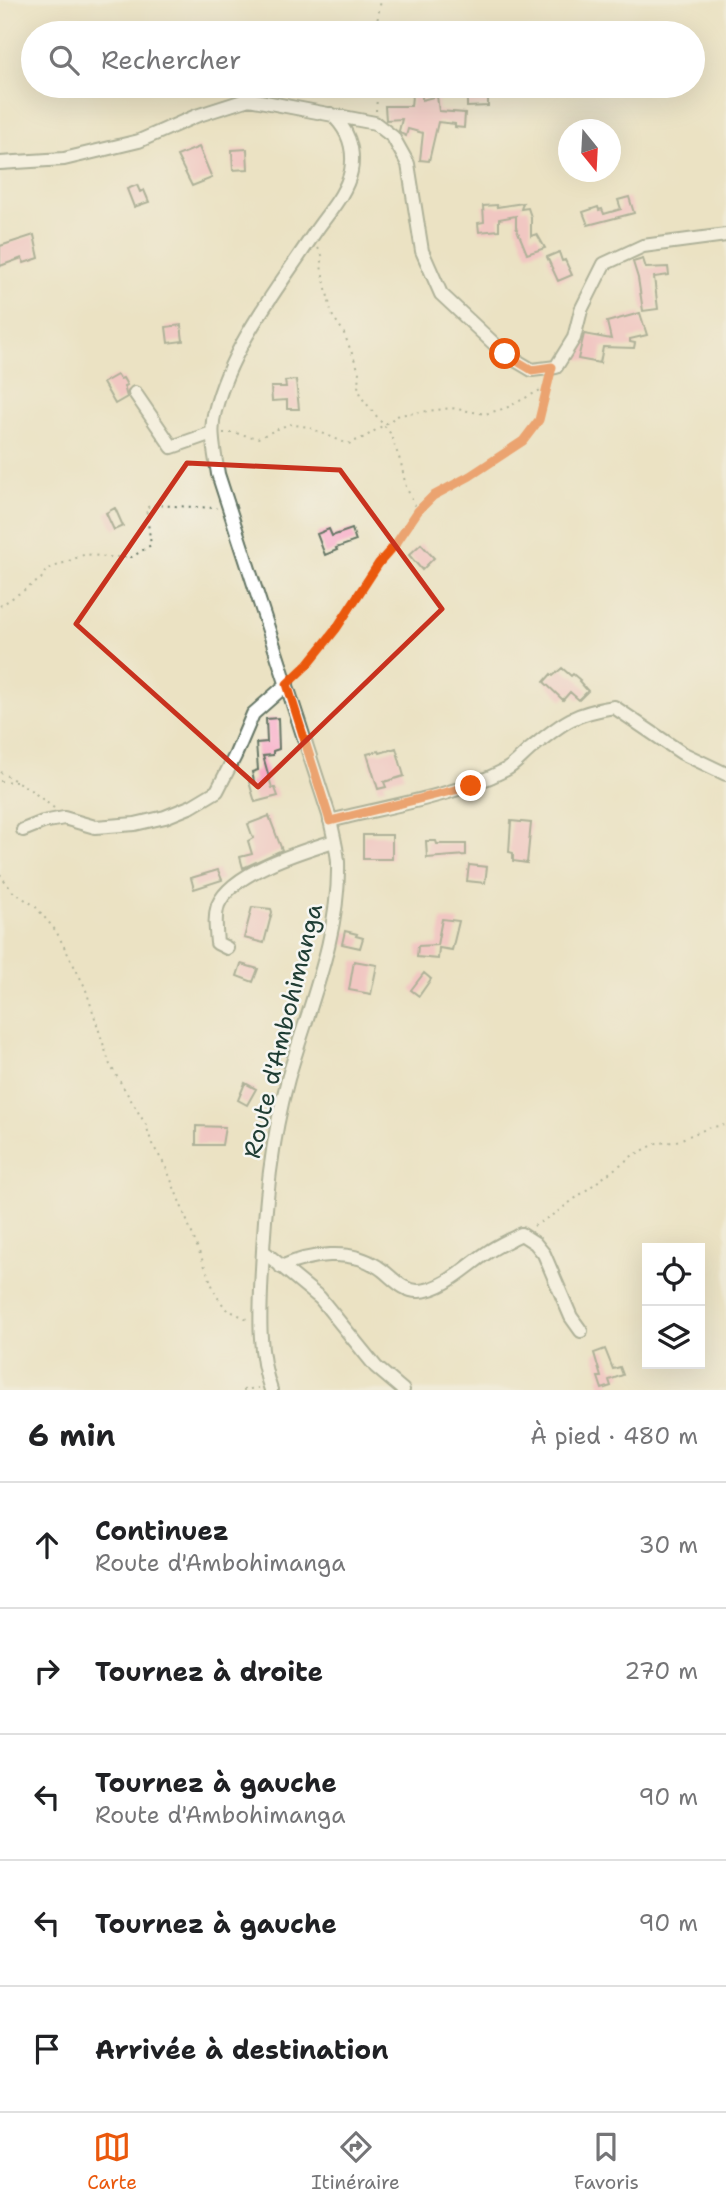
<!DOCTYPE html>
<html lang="fr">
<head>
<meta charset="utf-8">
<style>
	body { margin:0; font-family:"Shantell Sans",sans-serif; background:#f2f2f2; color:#202124 }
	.controls { position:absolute; right:21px; bottom:21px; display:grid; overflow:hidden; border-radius:0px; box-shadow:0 7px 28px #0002 }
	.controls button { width:63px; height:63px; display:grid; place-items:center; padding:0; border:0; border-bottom:2px solid #e0e0e0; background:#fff; color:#202124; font:35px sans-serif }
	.compass { position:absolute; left:558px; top:119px; width:63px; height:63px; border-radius:50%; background:#fff; box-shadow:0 7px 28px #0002; rotate:162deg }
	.stop { position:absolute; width:21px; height:21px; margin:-16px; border:5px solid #ea580c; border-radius:50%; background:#fff }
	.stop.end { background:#ea580c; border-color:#fff; box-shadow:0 2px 7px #0008 }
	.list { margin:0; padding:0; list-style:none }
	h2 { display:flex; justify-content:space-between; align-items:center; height:91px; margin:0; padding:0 28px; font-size:30px }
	h2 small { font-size:23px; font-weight:400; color:#757577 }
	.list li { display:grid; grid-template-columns:46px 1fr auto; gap:21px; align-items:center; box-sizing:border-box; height:126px; padding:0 28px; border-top:2px solid #e0e0e0 }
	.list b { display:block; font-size:26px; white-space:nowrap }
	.list p { margin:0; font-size:23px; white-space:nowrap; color:#757577 }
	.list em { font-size:23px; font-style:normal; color:#757577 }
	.icon { flex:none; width:38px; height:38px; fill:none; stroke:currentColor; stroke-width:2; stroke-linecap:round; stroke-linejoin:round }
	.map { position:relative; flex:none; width:726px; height:1390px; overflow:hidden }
	.search { position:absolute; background:#fff; box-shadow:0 7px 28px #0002; left:21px; right:21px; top:21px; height:77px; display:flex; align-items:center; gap:18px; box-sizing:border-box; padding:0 24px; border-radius:38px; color:#757577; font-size:26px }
	.sheet { height:721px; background:#fff }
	nav { display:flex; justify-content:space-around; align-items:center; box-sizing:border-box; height:98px; border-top:2px solid #e0e0e0; background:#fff; font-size:19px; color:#757577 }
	nav a { display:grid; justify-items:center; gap:4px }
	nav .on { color:#ea580c }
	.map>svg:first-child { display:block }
	.building { fill:#f9a6c2 }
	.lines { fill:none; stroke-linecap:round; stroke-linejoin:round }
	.minor-casing { stroke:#676; stroke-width:16 }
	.path { stroke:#676; stroke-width:2; stroke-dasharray:2 5; stroke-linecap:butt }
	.minor { stroke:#fff; stroke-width:12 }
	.route { stroke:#ea580c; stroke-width:9 }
	.marked { fill:none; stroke:#c8321e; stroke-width:5; stroke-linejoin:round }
	.labels { text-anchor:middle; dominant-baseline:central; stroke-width:5; stroke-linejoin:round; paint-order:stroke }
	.street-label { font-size:24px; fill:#1f3d34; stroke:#f6f6f2 }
</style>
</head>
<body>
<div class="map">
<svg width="726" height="1390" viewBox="0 0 726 1390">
	<rect width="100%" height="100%" fill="#f6f6f2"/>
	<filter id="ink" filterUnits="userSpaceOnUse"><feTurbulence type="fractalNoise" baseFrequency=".0143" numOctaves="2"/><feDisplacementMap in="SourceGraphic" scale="14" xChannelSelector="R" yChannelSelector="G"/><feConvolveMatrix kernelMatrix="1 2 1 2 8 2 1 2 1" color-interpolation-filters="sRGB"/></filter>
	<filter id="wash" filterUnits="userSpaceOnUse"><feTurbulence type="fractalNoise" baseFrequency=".00686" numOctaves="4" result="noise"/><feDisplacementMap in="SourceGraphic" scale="28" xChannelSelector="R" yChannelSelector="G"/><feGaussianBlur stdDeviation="1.57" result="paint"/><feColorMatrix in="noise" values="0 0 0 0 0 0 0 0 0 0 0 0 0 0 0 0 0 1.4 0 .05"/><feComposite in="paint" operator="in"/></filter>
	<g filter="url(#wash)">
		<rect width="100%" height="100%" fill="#ebe2c3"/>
		<g id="blocks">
			<path class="building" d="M 327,22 L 332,33 L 302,33 Z
				M 413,86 L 422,86 L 422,100 L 437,96 L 439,111 L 465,113 L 464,128 L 455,127 L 455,124 L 438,122 L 429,161 L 420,160 L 423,133 L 408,129 L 406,136 L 402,134 L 399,131 L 402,119 L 386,120 L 385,106 L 411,106 Z
				M 467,89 L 483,89 L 483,97 L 488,97 L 488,106 L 467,107 Z
				M 199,147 L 212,178 L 192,186 L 177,156 Z
				M 247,149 L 248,169 L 233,170 L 232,150 Z
				M 137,185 L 140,192 L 144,190 L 149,202 L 134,207 L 127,189 Z
				M 629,197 L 634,213 L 588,225 L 583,212 L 598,207 L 599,210 L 602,209 L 604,214 L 621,209 L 618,200 Z
				M 523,203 L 521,209 L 528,208 L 531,217 L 531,236 L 537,234 L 545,248 L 527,254 L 516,227 L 516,216 L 499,219 L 499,230 L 479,232 L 478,223 L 484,222 L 483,206 L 497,205 L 497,207 Z
				M 34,235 L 39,258 L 24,263 L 22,258 L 0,266 L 0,246 Z
				M 559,252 L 562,261 L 565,260 L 572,275 L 558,281 L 547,257 Z
				M 643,259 L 646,268 L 668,267 L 669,275 L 654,277 L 658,309 L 643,311 L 638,278 L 633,262 Z
				M 640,313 L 647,335 L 630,339 L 630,342 L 635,343 L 634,348 L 603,347 L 600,363 L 578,359 L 584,334 L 611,339 L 607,322 Z
				M 181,325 L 183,341 L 168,343 L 166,327 Z
				M 117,375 L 120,379 L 123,378 L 127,385 L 124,386 L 127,397 L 115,404 L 103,383 Z
				M 296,380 L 299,409 L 287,409 L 287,400 L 272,401 L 271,387 L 286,387 L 285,381 Z
				M 115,508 L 123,526 L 114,530 L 106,513 Z
				M 329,529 L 332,536 L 352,529 L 356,541 L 336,548 L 337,550 L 325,555 L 317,534 Z
				M 421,544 L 434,558 L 422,570 L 409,555 Z
				M 562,668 L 571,676 L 573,674 L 580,680 L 579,681 L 588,691 L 579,700 L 570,692 L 563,700 L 544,682 L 551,674 L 553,676 Z
				M 278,718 L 279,749 L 273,751 L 273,755 L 263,756 L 272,788 L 275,788 L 278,796 L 255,802 L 249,782 L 254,781 L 252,772 L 258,770 L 256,743 L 267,742 L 266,719 Z
				M 396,748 L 404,776 L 384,782 L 386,787 L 378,789 L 367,754 L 379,751 L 380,753 Z
				M 269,816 L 282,850 L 243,868 L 240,857 L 252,854 L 248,841 L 253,838 L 248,824 Z
				M 511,821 L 531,823 L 527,863 L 513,861 L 513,853 L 509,852 Z
				M 363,835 L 392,835 L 392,859 L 363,859 Z
				M 426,841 L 436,841 L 437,844 L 466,844 L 466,855 L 427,858 Z
				M 469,865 L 487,867 L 485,883 L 467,881 Z
				M 218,870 L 222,880 L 194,889 L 191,878 Z
				M 252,907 L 271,909 L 272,912 L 264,943 L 244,938 Z
				M 442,919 L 459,921 L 452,950 L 439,948 L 438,959 L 417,957 L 418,946 L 437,945 Z
				M 345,931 L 357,934 L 356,936 L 363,938 L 360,948 L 342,944 Z
				M 354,961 L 377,965 L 371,994 L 349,990 Z
				M 241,964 L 258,969 L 253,982 L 237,976 Z
				M 424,973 L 431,979 L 419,996 L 411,990 Z
				M 245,1083 L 256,1089 L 247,1105 L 238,1100 Z
				M 196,1126 L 225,1127 L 222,1145 L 196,1145 Z
				M 605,1349 L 613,1369 L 620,1367 L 623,1375 L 609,1380 L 611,1386 L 602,1389 L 598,1377 L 601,1377 L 594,1353 Z"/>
		</g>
	</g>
	<g filter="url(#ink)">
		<use href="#blocks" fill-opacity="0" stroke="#676" stroke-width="2"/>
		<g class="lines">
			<defs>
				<path id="minor" d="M 0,163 L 64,159 L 139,141 L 196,116 L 249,99 L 375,123 L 393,137 L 408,164 L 422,251 L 441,294 L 505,354 L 532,370 L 556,367 L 574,338 L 581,310 L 604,264 L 643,246 L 726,235
					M 135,393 L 172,447 L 212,433
					M 330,821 C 387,806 453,797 505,770 C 516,765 524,753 534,746 C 564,721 576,713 614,707 L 682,753 L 726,774
					M 23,830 L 43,822 L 64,818 L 95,827 L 135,824 L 165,817 L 192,806 L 217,791 L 235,756 L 253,714 L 287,684
					M 227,948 L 217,943 C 216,930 214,917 218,905 C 232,872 302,851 334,841
					M 263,1251 L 320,1298 L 376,1367 L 403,1390
					M 281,1267 C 310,1254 350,1248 378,1267 C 391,1275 402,1292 419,1291 C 444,1290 468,1265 488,1252 C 498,1245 510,1240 521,1234 L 535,1243 L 544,1254 L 571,1317 L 581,1331
					M 271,1390 C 257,1351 260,1309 262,1269 C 265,1205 271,1141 288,1079 C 308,1008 340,937 338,862 C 337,847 332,830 329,815 L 218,474 C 215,454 209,431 215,411 C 231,346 277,290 313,235 C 326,215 346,195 351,171 C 355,148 347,128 331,114"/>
			</defs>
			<use href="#minor" class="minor-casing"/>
			<path class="path" d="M 378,33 L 377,22 L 381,0
				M 376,111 L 378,86
				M 318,248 L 323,257 L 321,266 L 332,315 L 343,331 L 359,371 L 358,386 L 362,398 L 390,433 L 401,463 L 406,487 L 418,511
				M 223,433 L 235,433 L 258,438 L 289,424 L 308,427 L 348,444 L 365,437 L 399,415 L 451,408 L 485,414 L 506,408 L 548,386
				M 0,606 L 41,579 L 46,570 L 86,554 L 105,557 L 132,557 L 151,545 L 146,508 L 152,505 L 217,508
				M 297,675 L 336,629 L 378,563 L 395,545 L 418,511 L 433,496 L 470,476 L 523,441 L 539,420 L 550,379
				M 0,772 L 28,788 L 54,808
				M 0,781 L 16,782
				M 0,874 L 12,891 L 35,906 L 56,931 L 85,987 L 110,1065 L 146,1125 L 152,1144 L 166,1167 L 216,1295 L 226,1309 L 249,1320
				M 534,1226 L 557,1212 L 632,1156 L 657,1143 L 674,1142 L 711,1127 L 726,1125
				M 243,1390 L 258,1388"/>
			<use href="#minor" class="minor"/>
		</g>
	</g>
	<g class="lines" filter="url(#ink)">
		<path class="route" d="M 471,786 L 330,821 L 287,684 L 308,664 L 336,629 L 379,563 L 395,545 L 418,511 L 433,496 L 470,476 L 523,441 L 539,420 L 552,367 L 532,370 L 505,354"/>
	</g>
	<path d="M0 0H726V1390H0ZM 187,463 L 340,470 L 442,609 L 258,787 L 76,624 Z" fill="#ebe2c3" fill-opacity=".55" fill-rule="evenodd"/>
	<path class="marked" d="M 187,463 L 340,470 L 442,609 L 258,787 L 76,624 Z"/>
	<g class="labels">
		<g class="street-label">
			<text transform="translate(283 1031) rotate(-76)">Route d'Ambohimanga</text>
		</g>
	</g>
</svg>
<div class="controls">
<button><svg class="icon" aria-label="locate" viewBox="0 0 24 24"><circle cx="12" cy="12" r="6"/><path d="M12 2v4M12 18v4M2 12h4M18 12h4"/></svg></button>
<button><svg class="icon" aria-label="layers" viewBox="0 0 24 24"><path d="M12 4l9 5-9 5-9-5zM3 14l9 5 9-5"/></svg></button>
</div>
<svg class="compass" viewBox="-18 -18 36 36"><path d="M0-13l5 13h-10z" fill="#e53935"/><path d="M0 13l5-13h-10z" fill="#757577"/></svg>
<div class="stop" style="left:505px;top:354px"></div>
<div class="stop end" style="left:471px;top:786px"></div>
<div class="search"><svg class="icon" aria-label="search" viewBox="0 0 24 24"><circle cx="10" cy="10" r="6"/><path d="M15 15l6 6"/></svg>Rechercher</div>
</div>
<section class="sheet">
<h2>6 min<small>À pied · 480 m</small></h2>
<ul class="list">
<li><svg class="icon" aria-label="ahead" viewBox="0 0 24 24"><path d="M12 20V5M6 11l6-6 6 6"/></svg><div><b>Continuez</b><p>Route d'Ambohimanga</p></div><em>30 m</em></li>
<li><svg class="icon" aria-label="right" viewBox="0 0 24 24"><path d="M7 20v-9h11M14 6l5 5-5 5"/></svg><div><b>Tournez à droite</b></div><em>270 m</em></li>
<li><svg class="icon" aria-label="left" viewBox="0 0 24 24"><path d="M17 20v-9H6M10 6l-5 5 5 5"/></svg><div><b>Tournez à gauche</b><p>Route d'Ambohimanga</p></div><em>90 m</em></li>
<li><svg class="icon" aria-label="left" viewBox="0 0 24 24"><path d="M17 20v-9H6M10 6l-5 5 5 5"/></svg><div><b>Tournez à gauche</b></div><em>90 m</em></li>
<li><svg class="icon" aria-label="arrive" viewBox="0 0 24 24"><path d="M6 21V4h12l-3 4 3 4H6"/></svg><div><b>Arrivée à destination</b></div></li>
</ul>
</section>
<nav>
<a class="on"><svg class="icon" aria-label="map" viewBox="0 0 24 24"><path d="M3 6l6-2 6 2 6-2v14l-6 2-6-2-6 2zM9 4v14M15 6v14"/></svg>Carte</a>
<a><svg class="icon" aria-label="directions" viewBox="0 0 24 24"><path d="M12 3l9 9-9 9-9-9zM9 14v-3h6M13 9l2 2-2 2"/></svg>Itinéraire</a>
<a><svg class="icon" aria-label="saved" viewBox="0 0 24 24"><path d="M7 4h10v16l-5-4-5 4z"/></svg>Favoris</a>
</nav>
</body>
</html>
